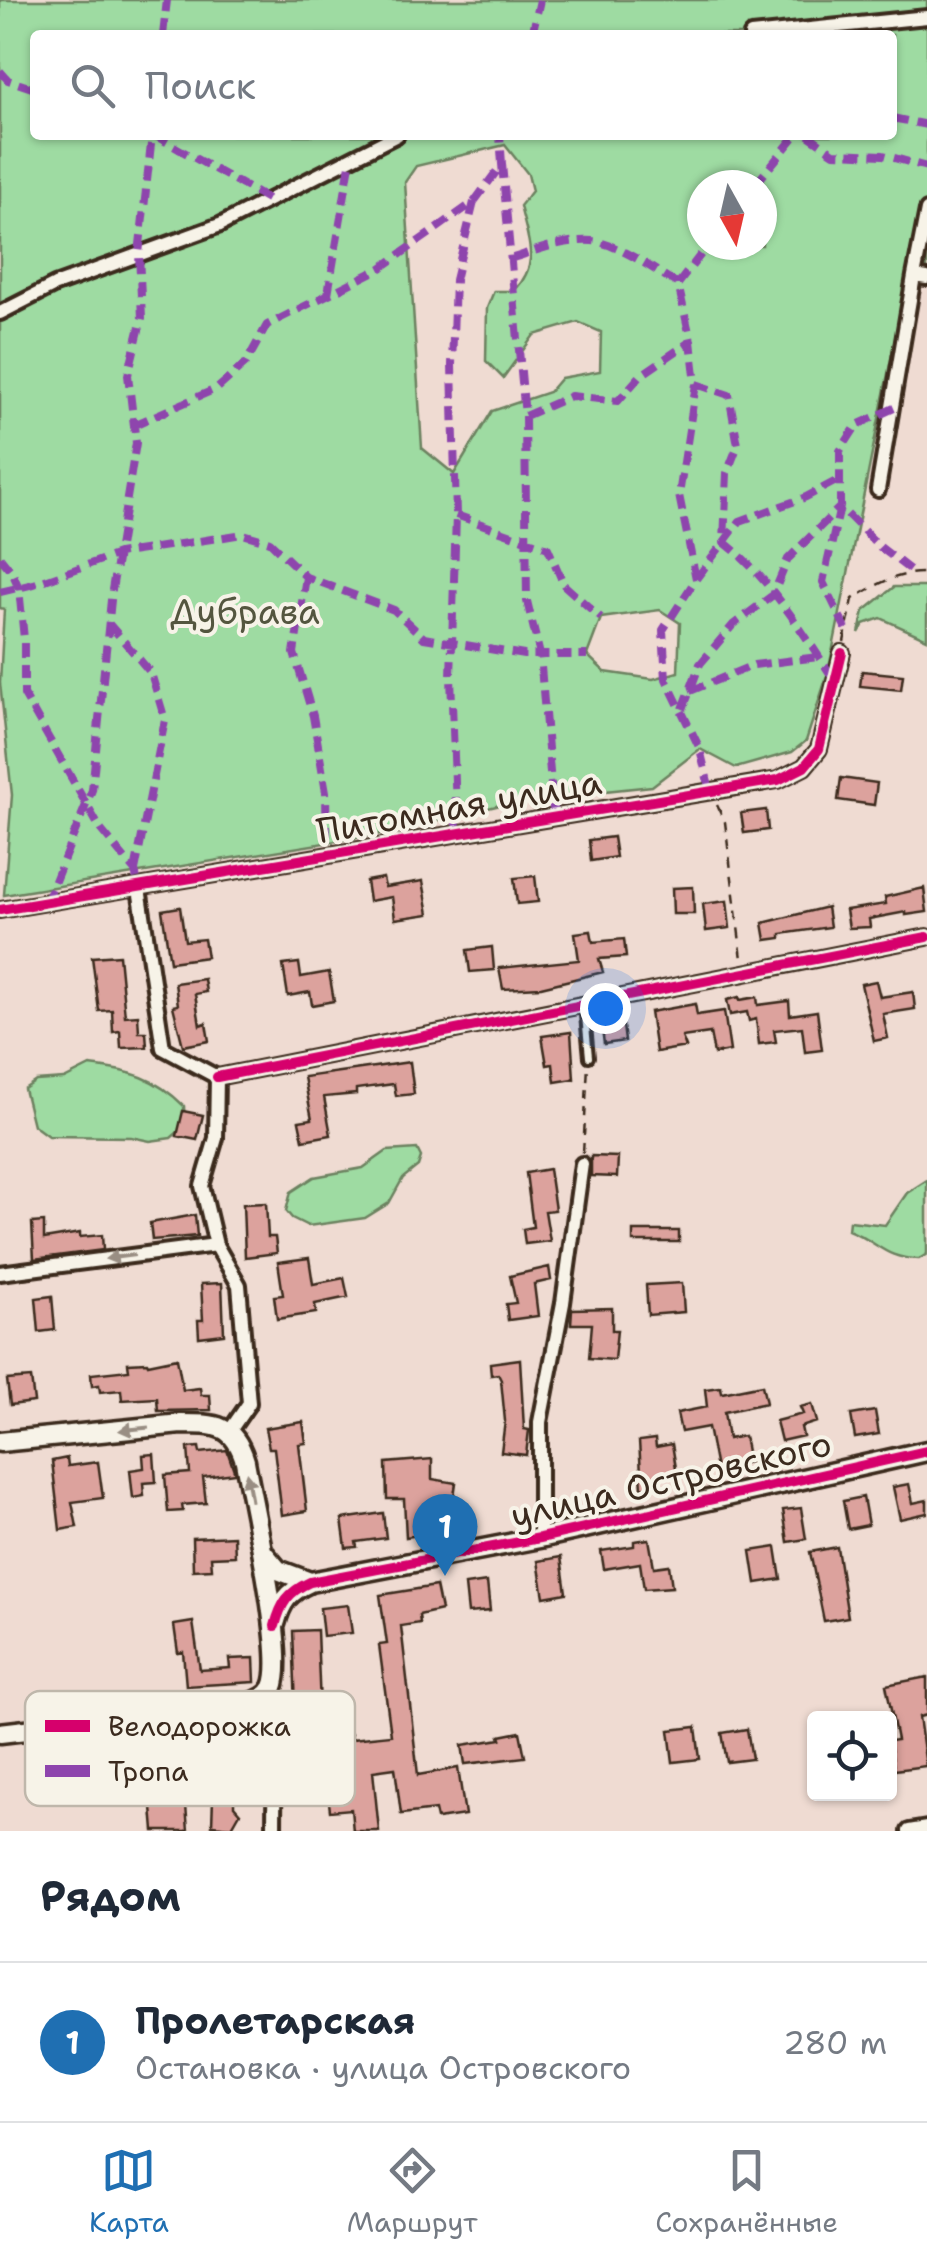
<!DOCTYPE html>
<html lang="ru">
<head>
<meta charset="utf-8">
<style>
	body { margin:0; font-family:"Shantell Sans",sans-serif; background:#f2f2f3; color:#1f2937 }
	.controls { position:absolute; right:30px; bottom:30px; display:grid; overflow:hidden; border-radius:10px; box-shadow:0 2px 8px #0004 }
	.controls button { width:90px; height:90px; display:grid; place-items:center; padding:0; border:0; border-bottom:2px solid #e0e1e3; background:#fff; color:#1f2937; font:50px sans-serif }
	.compass { position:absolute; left:687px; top:170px; width:90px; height:90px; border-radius:50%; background:#fff; box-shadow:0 2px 8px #0004; rotate:172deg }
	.you { position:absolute; left:605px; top:1008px; width:35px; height:35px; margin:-25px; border:8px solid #fff; border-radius:50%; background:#1a73e8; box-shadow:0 0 0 15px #1a73e833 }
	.badge { display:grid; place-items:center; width:65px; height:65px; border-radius:50%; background:#1f6fb2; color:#fff; font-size:32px; font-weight:700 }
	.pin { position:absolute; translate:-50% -82px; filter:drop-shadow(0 2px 5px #0008) }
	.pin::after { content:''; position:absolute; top:52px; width:35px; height:30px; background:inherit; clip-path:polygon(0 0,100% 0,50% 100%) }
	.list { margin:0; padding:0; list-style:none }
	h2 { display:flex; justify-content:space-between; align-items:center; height:130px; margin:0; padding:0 40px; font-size:42px }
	h2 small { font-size:32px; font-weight:400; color:#747a83 }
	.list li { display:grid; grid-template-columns:65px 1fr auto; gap:30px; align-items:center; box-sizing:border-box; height:160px; padding:0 40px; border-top:2px solid #e0e1e3 }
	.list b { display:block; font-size:38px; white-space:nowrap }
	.list p { margin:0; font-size:32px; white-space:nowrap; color:#747a83 }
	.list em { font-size:32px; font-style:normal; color:#747a83 }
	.icon { flex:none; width:55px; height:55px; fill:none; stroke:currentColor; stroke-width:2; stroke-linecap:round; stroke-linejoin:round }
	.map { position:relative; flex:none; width:927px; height:1831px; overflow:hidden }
	.search { position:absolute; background:#fff; box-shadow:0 2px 8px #0004; left:30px; right:30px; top:30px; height:110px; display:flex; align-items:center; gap:25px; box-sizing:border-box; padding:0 35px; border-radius:10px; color:#747a83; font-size:38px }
	.sheet { height:290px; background:#fff }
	nav { display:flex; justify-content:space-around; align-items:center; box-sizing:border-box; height:140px; border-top:2px solid #e0e1e3; background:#fff; font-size:28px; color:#747a83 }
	nav a { display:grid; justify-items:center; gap:5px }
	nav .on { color:#1f6fb2 }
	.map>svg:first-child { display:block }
	.green { fill:#9edba2; stroke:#6c8260; stroke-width:2.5; fill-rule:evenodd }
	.building { fill:#dca29d; stroke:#3b2a1e; stroke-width:2.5 }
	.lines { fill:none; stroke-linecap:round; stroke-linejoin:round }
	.lane-casing { stroke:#3b2a1e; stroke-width:14 }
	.street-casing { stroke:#3b2a1e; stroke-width:20 }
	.secondary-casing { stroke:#3b2a1e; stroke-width:25 }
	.path { stroke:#3b2a1e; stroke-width:2.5; stroke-dasharray:10 8; stroke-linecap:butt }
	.lane { stroke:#f7f3e8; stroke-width:6 }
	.street { stroke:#f7f3e8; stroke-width:12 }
	.secondary { stroke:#f7f3e8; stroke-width:18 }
	.quiet { stroke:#8e44ad; stroke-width:8; stroke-dasharray:15 8; stroke-linecap:butt }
	.cycleway-casing { stroke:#f7f3e8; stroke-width:16 }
	.cycleway { stroke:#d6006c; stroke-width:10 }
	.oneway { fill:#998e83 }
	.labels { text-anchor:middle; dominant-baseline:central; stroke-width:8; stroke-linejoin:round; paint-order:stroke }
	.park-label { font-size:35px; fill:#54563f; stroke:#f7f3e8 }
	.street-label { font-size:35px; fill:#3b2a1e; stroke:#f7f3e8 }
	.key { fill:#f7f3e8; stroke:#bfb7ab; stroke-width:2.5 }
	.key-label { font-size:28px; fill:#3b2a1e }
</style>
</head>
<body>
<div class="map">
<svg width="927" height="1831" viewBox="0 0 927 1831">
	<rect width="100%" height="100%" fill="#efdbd2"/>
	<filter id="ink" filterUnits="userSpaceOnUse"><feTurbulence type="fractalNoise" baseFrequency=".01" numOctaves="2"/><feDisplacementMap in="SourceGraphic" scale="20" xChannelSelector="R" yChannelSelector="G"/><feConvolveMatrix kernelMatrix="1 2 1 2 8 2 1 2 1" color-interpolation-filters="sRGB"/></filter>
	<g filter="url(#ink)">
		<path class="green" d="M 0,0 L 927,0 L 927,271 L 909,269 L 828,673 L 806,741 L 792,752 L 736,768 L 700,749 L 652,786 L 521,800 L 386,833 L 4,895 L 12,795 L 0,683 L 4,609 L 0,608 ZM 35,35 L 892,35 L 892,135 L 35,135 ZM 505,145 L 528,174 L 532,191 L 520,206 C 528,240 541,264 514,291 L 494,291 L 487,308 L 486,361 L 503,378 L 534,335 L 578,322 L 601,332 L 600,371 L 561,378 L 549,392 L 492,411 L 454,474 L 422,448 L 405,182 L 416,166 ZM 702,185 L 762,185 L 762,245 L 702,245 ZM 660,610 L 680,623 L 678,672 L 653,679 L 605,672 L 587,655 L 601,618 Z
			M 894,587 L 927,587 L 927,639 L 881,618 L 864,624 L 859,633 L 864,611 Z
			M 90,1066 C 131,1071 155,1077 184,1106 L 185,1126 L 171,1138 L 150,1141 L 131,1137 L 48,1136 L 33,1125 L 24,1089 L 36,1081 L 64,1079 Z
			M 417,1149 L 421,1157 L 418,1166 L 403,1178 L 389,1203 L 365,1218 L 308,1226 L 292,1218 L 286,1211 L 291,1192 L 314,1177 L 363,1168 L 387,1151 Z
			M 927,1180 L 927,1254 L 919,1259 C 884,1259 879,1242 848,1230 L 849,1221 L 885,1225 L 907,1193 Z"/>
		<path class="building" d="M 862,671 L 903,675 L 901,690 L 860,686 Z
			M 841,778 L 877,783 L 874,805 L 838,800 Z
			M 766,810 L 768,830 L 744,833 L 741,813 Z
			M 613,837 L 616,857 L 591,861 L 589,840 Z
			M 535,876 L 538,902 L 517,904 L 514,878 Z
			M 383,878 L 385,887 L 423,881 L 429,914 L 395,919 L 392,897 L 369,901 L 366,881 Z
			M 693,887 L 694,914 L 673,914 L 672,888 Z
			M 924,888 L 927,912 L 906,915 L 906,912 L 869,919 L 870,927 L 849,928 L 846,910 L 886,904 L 885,897 Z
			M 727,901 L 730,928 L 706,931 L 703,904 Z
			M 180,907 L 185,941 L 204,939 L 207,957 L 170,962 L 162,910 Z
			M 827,907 L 830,927 L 781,934 L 781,938 L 766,940 L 763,923 Z
			M 591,931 L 593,942 L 624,939 L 626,957 L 599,959 L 603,972 L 541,987 L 503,989 L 499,968 L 579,960 L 575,933 Z
			M 492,947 L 494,970 L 470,972 L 467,950 Z
			M 119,955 L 125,1016 L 138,1015 L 139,1032 L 146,1032 L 147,1047 L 121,1048 L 120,1031 L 113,1032 L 112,1010 L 99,1011 L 92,957 Z
			M 299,963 L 301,977 L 329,972 L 334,1001 L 312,1005 L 310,992 L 288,996 L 283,965 Z
			M 204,979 L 206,992 L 195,994 L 200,1025 L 206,1023 L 209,1041 L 183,1046 L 173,1006 L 178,1005 L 175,983 Z
			M 876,981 L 880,997 L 913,992 L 915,1009 L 883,1014 L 888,1038 L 874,1041 L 861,984 Z
			M 739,997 L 740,1000 L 757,997 L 758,1005 L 789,1001 L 790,1015 L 817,1011 L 822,1050 L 805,1052 L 802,1027 L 774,1030 L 776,1042 L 759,1044 L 756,1019 L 749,1021 L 747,1012 L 730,1015 L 727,1000 Z
			M 695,1004 L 697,1015 L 724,1011 L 730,1051 L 714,1054 L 710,1033 L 682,1037 L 686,1047 L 656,1052 L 650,1012 Z
			M 622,1018 L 625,1041 L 604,1044 L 601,1021 Z
			M 571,1032 L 574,1079 L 555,1082 L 553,1064 L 547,1065 L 542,1036 Z
			M 410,1062 L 414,1094 L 396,1096 L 394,1084 L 356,1089 L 356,1094 L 324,1097 L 331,1135 L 303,1140 L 299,1121 L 312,1119 L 304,1077 Z
			M 183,1111 L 203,1115 L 197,1140 L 177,1136 Z
			M 591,1156 L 618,1157 L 617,1177 L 591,1176 Z
			M 549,1169 L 555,1210 L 545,1211 L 550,1241 L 525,1244 L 523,1229 L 533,1227 L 526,1173 Z
			M 266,1203 L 268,1237 L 275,1237 L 277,1253 L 245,1257 L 243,1204 Z
			M 195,1215 L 197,1236 L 152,1240 L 150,1223 Z
			M 44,1222 L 44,1239 L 80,1233 L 80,1237 L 102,1235 L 103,1250 L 34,1259 L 32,1223 Z
			M 633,1231 L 679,1231 L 679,1242 L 633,1242 Z
			M 309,1258 L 313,1284 L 344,1278 L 348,1297 L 315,1304 L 316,1313 L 277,1319 L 274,1296 L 283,1295 L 278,1262 Z
			M 549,1267 L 551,1280 L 534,1284 L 538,1316 L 508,1320 L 506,1304 L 516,1303 L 510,1276 Z
			M 222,1283 L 224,1334 L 199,1337 L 198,1320 L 203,1320 L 201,1284 Z
			M 682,1283 L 684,1312 L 648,1315 L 646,1285 Z
			M 52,1296 L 55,1330 L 39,1332 L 36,1298 Z
			M 612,1308 L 612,1330 L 617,1330 L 614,1360 L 589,1358 L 592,1324 L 571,1324 L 572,1309 Z
			M 177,1358 L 183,1390 L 200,1388 L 201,1395 L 210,1395 L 211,1410 L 158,1411 L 157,1398 L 122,1400 L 121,1390 L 100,1392 L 99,1385 L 92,1386 L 91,1374 L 129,1370 L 128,1363 L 147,1362 L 148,1364 Z
			M 520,1359 L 524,1429 L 529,1430 L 526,1455 L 501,1452 L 505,1421 L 501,1380 L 498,1374 L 491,1375 L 490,1363 Z
			M 31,1378 L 34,1402 L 10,1405 L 7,1380 Z
			M 762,1385 L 766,1403 L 724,1412 L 728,1439 L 744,1436 L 749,1462 L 716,1469 L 708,1427 L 681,1432 L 677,1413 L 707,1407 L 705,1389 L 721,1387 L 722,1393 Z
			M 812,1404 L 817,1422 L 801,1427 L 803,1436 L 781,1441 L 776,1421 L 803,1414 L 800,1407 Z
			M 875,1411 L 879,1434 L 855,1438 L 851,1415 Z
			M 303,1422 L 306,1443 L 299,1444 L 307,1511 L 282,1515 L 274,1448 L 269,1448 L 265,1428 Z
			M 655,1439 L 656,1447 L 672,1444 L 677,1474 L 660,1477 L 661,1485 L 642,1488 L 639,1441 Z
			M 199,1447 L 200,1453 L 227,1450 L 235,1473 L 203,1477 L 206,1503 L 182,1505 L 183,1511 L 168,1512 L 165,1475 L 190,1473 L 188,1448 Z
			M 154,1454 L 156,1482 L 143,1483 L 144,1496 L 133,1498 L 130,1470 L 144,1468 L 143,1455 Z
			M 67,1458 L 68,1466 L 98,1462 L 103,1498 L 72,1502 L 77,1527 L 60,1530 L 52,1461 Z
			M 432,1459 L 432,1479 L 456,1483 L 453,1502 L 461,1500 L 467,1527 L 406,1537 L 404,1499 L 387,1499 L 386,1463 Z
			M 909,1484 L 913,1503 L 927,1500 L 927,1513 L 900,1519 L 893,1487 Z
			M 863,1497 L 868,1525 L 848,1529 L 843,1501 Z
			M 801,1508 L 806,1539 L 788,1542 L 783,1510 Z
			M 383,1513 L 386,1538 L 356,1542 L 357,1547 L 346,1548 L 342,1519 Z
			M 234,1536 L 235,1556 L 211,1557 L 212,1569 L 193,1570 L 192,1538 Z
			M 649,1539 L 654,1567 L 669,1565 L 672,1587 L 644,1589 L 640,1563 L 604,1569 L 601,1551 L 634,1546 L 634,1541 Z
			M 776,1547 L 781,1579 L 756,1583 L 751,1551 Z
			M 837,1547 L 848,1617 L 824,1621 L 810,1552 Z
			M 561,1557 L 566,1593 L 544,1597 L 538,1561 Z
			M 487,1582 L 490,1611 L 468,1613 L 465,1585 Z
			M 436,1586 L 441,1610 L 419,1615 L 420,1623 L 401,1626 L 418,1775 L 458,1768 L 465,1815 L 437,1819 L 435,1810 L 401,1814 L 395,1768 L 373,1771 L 379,1831 L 353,1831 L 351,1809 L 330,1811 L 328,1793 L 349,1790 L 347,1767 L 328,1769 L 325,1736 L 351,1734 L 351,1739 L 391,1735 L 379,1645 L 387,1644 L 380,1595 Z
			M 348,1605 L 352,1633 L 323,1636 L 320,1608 Z
			M 193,1622 L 200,1670 L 230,1668 L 229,1659 L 254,1658 L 255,1682 L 186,1686 L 183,1652 L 178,1653 L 174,1625 Z
			M 317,1630 L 320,1708 L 296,1708 L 293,1631 Z
			M 927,1677 L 927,1715 L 919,1717 L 926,1766 L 894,1770 L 890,1741 L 897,1740 L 886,1685 Z
			M 696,1727 L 700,1759 L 673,1762 L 669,1730 Z
			M 747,1729 L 752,1759 L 727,1762 L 722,1733 Z
			M 520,1732 L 525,1757 L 465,1764 L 462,1745 L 501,1739 L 500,1736 Z
			M 213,1798 L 234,1800 L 234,1806 L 240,1813 L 232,1827 L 212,1825 Z
			M 186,1805 L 188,1831 L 154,1831 L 152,1807 Z"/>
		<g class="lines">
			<defs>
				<path id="lane" d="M 584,1005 L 589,1057"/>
				<path id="street" d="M 751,35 L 927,17
					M 914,276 L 927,210
					M 0,313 L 55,285 L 220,225 L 397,135
					M 878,490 L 914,276 L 927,278
					M 139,888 L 163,1048 L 217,1077 L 216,1138 L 202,1186 L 216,1245 L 239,1285 L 249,1403 L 229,1432
					M 0,910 L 778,780 L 804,767 L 819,749 L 842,653
					M 217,1077 L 927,937
					M 0,1273 L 216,1245
					M 540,1538 L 540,1422 L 563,1303 L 582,1164
					M 274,1831 L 275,1684
					M 909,1831 L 927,1828"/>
				<path id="secondary" d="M 0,1442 L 181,1424 C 216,1424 234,1424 245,1461 C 252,1502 287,1656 273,1687 C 268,1697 258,1701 248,1704 L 0,1733
					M 262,1551 L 278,1570 L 310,1582
					M 275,1624 C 281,1602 288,1592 310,1582 L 540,1538 L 927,1451"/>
			</defs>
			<use href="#lane" class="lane-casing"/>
			<use href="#street" class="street-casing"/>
			<use href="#secondary" class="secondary-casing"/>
			<path class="path" d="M 844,642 L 853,599 C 876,584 899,572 927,573
				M 717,805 L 725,822 L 742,959
				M 583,1153 L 588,1066"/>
			<use href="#lane" class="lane"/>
			<use href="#street" class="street"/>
			<use href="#secondary" class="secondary"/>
			<path class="quiet" d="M 163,35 L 167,0
				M 532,35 L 540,0
				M 0,71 L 8,80 L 35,89
				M 892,118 L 927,125
				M 154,135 L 269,200
				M 808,135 L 834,153 L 883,155 L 927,167
				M 502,164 L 525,416 L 527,601 L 540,655 L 554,819
				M 755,185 L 796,135
				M 513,258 C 538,250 565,239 592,241 C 617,243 656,271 678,284
				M 328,294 L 351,158
				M 696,384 L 729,395 L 738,445 L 727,473 L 724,542 C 770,578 803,633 835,681
				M 894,408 L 857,425 L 840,451 L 840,507 L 880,547 L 914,573
				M 525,416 L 571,396 L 618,401 L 640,376 L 691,341
				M 134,425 L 218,388 L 246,363 L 267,325 L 381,268 L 474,202 L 502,164 L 500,135
				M 840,507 L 823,582 L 846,629
				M 456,515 L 548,548 L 564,585 L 601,618
				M 0,557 L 12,572 L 19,588 L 24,639 L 24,695 L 101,830 L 135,871 L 139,888
				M 306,577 L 294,653 L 313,716 L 326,792 L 327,857
				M 696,579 L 679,495 L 696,384 L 691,341 L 678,284 L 708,245
				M 0,592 L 34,584 L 118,554 L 243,534 L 270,542 L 306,577 L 394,610 L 424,638 L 524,655 L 587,655
				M 109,624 L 151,673 L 165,720 L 135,871
				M 690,691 L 754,665 L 818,657
				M 683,709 L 700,664 L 733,625 L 773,595 L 788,559 L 840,507
				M 710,790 L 700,749 L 666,679 L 663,630 L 696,579 L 740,521 L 806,497 L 840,479
				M 457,835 L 451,677 L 456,515 L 452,365 L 455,280 L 474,202
				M 46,903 L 92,790 L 112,590 L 136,443 L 128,375 L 142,318 L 139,254 L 152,135"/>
			<defs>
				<path id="cycleway" d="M 0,910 L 778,780 L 804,767 L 819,749 L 842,653
					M 217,1077 L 927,937
					M 275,1626 C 281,1603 288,1592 310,1582 L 540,1538 L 927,1451"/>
			</defs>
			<use href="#cycleway" class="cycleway-casing"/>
			<use href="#cycleway" class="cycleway"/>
		</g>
		<defs><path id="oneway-solid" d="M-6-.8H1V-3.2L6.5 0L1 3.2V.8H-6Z" transform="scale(2.5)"/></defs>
		<g class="oneway">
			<use href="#oneway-solid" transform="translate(120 1257) rotate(172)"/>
			<use href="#oneway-solid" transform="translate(134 1429) rotate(174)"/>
			<use href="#oneway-solid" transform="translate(249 1487) rotate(-100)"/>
		</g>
	</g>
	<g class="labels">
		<g class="park-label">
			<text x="245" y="611">Дубрава</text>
		</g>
		<g class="street-label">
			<text transform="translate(459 806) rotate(-10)">Питомная улица</text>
			<text transform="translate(671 1479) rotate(-13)">улица Островского</text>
		</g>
	</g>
	<rect x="25" y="1691" width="330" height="115" rx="15" class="key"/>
	<rect x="45" y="1720" width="45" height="12" fill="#d6006c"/>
	<rect x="45" y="1765" width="45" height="12" fill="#8e44ad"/>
	<g class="key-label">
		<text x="108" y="1736">Велодорожка</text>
		<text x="108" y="1781">Тропа</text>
	</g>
</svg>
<div class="controls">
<button><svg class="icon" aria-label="locate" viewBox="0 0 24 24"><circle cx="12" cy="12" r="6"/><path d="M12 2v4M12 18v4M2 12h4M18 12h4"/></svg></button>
</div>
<svg class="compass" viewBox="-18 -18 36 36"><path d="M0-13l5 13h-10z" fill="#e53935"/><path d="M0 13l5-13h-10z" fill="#747a83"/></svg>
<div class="you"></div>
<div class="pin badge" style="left:445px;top:1576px">1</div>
<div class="search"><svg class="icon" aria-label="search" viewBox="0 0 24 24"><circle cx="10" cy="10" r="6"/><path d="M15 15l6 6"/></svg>Поиск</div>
</div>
<section class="sheet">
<h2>Рядом<small></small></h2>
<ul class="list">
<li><span class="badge">1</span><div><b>Пролетарская</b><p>Остановка · улица Островского</p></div><em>280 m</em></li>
</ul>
</section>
<nav>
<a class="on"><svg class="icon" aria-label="map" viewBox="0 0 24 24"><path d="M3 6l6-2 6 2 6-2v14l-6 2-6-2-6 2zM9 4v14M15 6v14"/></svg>Карта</a>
<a><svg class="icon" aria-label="directions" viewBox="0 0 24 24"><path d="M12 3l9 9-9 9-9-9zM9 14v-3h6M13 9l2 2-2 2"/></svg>Маршрут</a>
<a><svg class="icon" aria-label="saved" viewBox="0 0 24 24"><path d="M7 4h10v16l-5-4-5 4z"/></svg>Сохранённые</a>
</nav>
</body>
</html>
